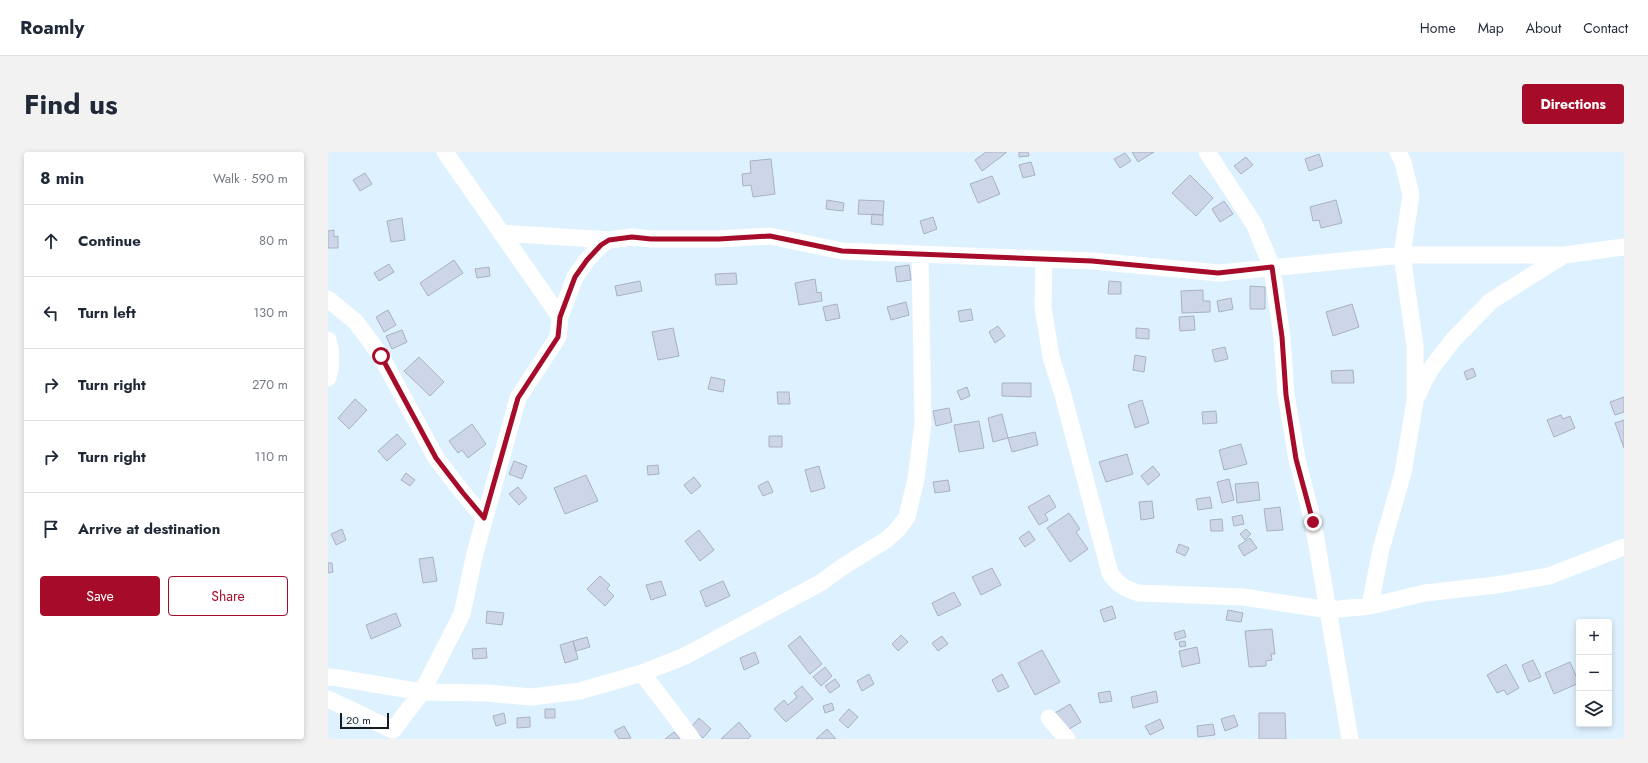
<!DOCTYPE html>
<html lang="en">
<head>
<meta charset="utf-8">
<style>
	body { margin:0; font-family:Jost,sans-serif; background:#f2f2f3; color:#1f2937 }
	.controls { position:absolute; right:12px; bottom:12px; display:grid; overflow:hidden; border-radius:4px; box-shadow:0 2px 6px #0003 }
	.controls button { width:36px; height:36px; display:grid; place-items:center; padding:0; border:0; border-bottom:1px solid #e0e1e3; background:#fff; color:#1f2937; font:20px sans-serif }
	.scale { position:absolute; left:12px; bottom:10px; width:49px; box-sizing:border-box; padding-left:4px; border:2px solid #161c21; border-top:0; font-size:11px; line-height:14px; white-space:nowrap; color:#161c21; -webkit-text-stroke:3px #f8fcfe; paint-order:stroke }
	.stop { position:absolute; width:12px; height:12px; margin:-9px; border:3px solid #a60c29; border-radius:50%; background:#fff }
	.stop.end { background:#a60c29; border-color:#fff; box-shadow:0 1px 4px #0008 }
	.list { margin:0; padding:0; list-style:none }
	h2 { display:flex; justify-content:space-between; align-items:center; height:52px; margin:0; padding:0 16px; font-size:17px }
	h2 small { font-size:13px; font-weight:400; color:#747a83 }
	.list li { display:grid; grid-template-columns:26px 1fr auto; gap:12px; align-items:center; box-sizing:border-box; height:72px; padding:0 16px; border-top:1px solid #e0e1e3 }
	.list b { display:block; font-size:15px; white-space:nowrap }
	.list em { font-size:13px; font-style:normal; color:#747a83 }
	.actions { display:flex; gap:8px; padding:12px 16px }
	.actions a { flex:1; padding:9px 0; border:1px solid #a60c29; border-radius:4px; text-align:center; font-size:14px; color:#a60c29 }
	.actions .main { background:#a60c29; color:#fff }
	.icon { flex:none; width:22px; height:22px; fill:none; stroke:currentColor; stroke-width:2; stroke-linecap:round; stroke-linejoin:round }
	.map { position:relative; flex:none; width:1296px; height:587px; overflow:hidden; border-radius:4px }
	header { display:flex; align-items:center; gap:24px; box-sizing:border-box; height:56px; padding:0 20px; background:#fff; border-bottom:1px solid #e0e1e3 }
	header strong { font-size:19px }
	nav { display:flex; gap:22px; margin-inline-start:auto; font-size:14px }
	.intro { display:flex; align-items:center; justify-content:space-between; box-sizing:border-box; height:96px; padding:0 24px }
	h1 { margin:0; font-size:28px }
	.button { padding:10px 18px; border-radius:4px; background:#a60c29; color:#fff; font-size:14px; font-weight:700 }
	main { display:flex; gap:24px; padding:0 24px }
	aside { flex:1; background:#fff; border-radius:4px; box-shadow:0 2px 6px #0003 }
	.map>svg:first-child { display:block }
	.building { fill:#cdd6e8; stroke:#a9b1c3 }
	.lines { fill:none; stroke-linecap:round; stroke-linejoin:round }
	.minor { stroke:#fff; stroke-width:17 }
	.route { stroke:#a60c29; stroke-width:5 }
</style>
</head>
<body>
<header>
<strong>Roamly</strong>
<nav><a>Home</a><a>Map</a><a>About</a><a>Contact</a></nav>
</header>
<div class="intro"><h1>Find us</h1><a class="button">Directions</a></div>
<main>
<aside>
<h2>8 min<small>Walk · 590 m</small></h2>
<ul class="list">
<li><svg class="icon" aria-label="ahead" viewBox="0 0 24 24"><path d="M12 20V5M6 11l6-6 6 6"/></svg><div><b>Continue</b></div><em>80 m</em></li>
<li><svg class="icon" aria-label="left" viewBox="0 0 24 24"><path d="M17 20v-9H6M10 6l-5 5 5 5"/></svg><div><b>Turn left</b></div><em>130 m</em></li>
<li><svg class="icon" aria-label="right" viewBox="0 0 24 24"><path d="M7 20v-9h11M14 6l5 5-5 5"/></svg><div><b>Turn right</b></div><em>270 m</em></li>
<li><svg class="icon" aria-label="right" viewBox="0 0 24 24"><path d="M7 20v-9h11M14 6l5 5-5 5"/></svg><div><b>Turn right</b></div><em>110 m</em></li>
<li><svg class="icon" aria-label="arrive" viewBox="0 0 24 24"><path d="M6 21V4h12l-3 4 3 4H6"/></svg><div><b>Arrive at destination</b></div></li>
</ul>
<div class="actions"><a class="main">Save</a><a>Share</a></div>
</aside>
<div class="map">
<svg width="1296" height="587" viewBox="0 0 1296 587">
	<rect width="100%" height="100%" fill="#def1fe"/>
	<path class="building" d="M 658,0 L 678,0 L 678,1 L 654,19 L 647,8 Z
		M 691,0 L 700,0 L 701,4 L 691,5 Z
		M 804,0 L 826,0 L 810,10 Z
		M 797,1 L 803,9 L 792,16 L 786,7 Z
		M 991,2 L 995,14 L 981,19 L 977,7 Z
		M 918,5 L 925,13 L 913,22 L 906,14 Z
		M 443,7 L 447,42 L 425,45 L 423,33 L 415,34 L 414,22 L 423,21 L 422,9 Z
		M 703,10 L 707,23 L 695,26 L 691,13 Z
		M 37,21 L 44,32 L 32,39 L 25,28 Z
		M 862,23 L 885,46 L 868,64 L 844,41 Z
		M 664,24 L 672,42 L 650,51 L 642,32 Z
		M 499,48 L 516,51 L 515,59 L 498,57 Z
		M 531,48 L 556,49 L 555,63 L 530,62 Z
		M 1008,48 L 1014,71 L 993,76 L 991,68 L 985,69 L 982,55 Z
		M 896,49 L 905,62 L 892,70 L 884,57 Z
		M 544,62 L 555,63 L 555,73 L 543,72 Z
		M 605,65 L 609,77 L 596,82 L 592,69 Z
		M 74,66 L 77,88 L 63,90 L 59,69 Z
		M 6,78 L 6,85 L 10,84 L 10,96 L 0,96 L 0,79 Z
		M 126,108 L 135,121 L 100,144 L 92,131 Z
		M 61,112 L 66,120 L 51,129 L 46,121 Z
		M 581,113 L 583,128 L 569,130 L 567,115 Z
		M 161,115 L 162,124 L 149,126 L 147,117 Z
		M 408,121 L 409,132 L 388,133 L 387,122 Z
		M 487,127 L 489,141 L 493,140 L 494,149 L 471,153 L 467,131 Z
		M 312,129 L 314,139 L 289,144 L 287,134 Z
		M 781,129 L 793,130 L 793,142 L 780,142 Z
		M 922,134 L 937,135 L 937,157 L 922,157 Z
		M 875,138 L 875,149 L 882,149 L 882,160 L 854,161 L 853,139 Z
		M 903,146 L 905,157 L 891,160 L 889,149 Z
		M 578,150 L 581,163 L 563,168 L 559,155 Z
		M 509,152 L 512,166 L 498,169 L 495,155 Z
		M 1024,152 L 1031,175 L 1005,184 L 998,160 Z
		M 643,157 L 645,168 L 632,170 L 630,159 Z
		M 60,158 L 68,173 L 56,180 L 48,165 Z
		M 866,164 L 867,178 L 852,179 L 851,165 Z
		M 670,174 L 677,184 L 667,191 L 661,180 Z
		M 345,176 L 351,204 L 330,208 L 324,180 Z
		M 808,176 L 821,177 L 821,187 L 808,186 Z
		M 74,178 L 79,190 L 64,197 L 58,184 Z
		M 897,195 L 900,207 L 887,210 L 884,198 Z
		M 807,203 L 818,205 L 816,220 L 805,218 Z
		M 91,205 L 116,230 L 102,244 L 76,219 Z
		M 1145,216 L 1148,224 L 1139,228 L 1136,220 Z
		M 1025,218 L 1026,231 L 1004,231 L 1003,219 Z
		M 383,225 L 397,228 L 395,240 L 380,237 Z
		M 674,231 L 703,231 L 703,245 L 674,244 Z
		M 639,235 L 642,244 L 633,248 L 629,239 Z
		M 449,240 L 461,240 L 462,252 L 450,252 Z
		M 1296,245 L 1296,260 L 1287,263 L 1282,250 Z
		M 27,247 L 39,258 L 21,277 L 10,266 Z
		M 814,248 L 821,271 L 807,276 L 800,253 Z
		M 621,256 L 624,270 L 608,274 L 605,259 Z
		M 888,259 L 889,271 L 875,272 L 874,260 Z
		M 674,262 L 680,286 L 665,290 L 660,266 Z
		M 1233,263 L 1235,267 L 1242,264 L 1247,276 L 1226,285 L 1219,268 Z
		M 1296,268 L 1296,296 L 1287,271 Z
		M 651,269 L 656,296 L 631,300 L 626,273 Z
		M 144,272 L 158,292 L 140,306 L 134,298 L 130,301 L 121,289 Z
		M 707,280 L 710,293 L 684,300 L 680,286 Z
		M 69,282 L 78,292 L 59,309 L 50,299 Z
		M 441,284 L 454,284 L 454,295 L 441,295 Z
		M 913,292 L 919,312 L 896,318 L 891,298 Z
		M 799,302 L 805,322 L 778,330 L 771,310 Z
		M 186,309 L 199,314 L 194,327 L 181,322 Z
		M 330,313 L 331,322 L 320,323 L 319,314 Z
		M 491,314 L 497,336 L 483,340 L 477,318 Z
		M 825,314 L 832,323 L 820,333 L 813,324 Z
		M 78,321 L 87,328 L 82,334 L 73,328 Z
		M 258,323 L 270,349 L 237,362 L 226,336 Z
		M 366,325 L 373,334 L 363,342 L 356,333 Z
		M 901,327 L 906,348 L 894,351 L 889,330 Z
		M 620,328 L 622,339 L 607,341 L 605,330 Z
		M 440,329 L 445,340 L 435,344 L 430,334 Z
		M 930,330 L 932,348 L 909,351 L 907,332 Z
		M 190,335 L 199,346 L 191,353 L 181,342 Z
		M 721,343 L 728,355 L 717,362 L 720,368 L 711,373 L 700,355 Z
		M 882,345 L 884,356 L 870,358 L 868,347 Z
		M 824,349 L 826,366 L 813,368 L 811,350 Z
		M 952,355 L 955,378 L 939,379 L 936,357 Z
		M 741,361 L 752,377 L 748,380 L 760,397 L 742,410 L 719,376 Z
		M 914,363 L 916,372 L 906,374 L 904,365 Z
		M 894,367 L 895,379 L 883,379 L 882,368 Z
		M 14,377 L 18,388 L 8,393 L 3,382 Z
		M 918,377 L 923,382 L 917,388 L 912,382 Z
		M 371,378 L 386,398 L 372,409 L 357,389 Z
		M 701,379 L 707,388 L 697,395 L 691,386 Z
		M 922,386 L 929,396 L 916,404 L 910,394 Z
		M 851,392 L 861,396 L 857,404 L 848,400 Z
		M 105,405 L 109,429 L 95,431 L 91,407 Z
		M 0,411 L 4,411 L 5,420 L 0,421 Z
		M 664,416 L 673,433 L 653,443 L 644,425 Z
		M 272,424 L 282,433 L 279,437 L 286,444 L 277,454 L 259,437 Z
		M 333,429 L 338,443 L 323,448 L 318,433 Z
		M 395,429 L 402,444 L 378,455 L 372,439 Z
		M 626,440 L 633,453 L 610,464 L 604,451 Z
		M 784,454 L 788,466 L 776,470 L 772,458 Z
		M 900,458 L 915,461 L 913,470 L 898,468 Z
		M 159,459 L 176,461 L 174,473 L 158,471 Z
		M 68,461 L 73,474 L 43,487 L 38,473 Z
		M 944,477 L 947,502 L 943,502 L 944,508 L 938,509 L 938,514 L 921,515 L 917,479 Z
		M 856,478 L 858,485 L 848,488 L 846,481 Z
		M 573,483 L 580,490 L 570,499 L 564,492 Z
		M 472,484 L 494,512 L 482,522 L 460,494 Z
		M 614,484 L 620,492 L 610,499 L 604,491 Z
		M 259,485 L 262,495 L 248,499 L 245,489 Z
		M 245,489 L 250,507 L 237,511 L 232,493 Z
		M 857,489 L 858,494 L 852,495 L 851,490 Z
		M 869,495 L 872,511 L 854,515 L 851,499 Z
		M 158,496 L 159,506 L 145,507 L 144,497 Z
		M 714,498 L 732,530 L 707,543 L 690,511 Z
		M 427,500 L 431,511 L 416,518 L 412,506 Z
		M 1205,508 L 1213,525 L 1201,530 L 1194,513 Z
		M 1242,510 L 1251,531 L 1226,542 L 1217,521 Z
		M 1178,512 L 1191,536 L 1179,543 L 1176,538 L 1169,541 L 1159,523 Z
		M 497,515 L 504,524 L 493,534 L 485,525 Z
		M 541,522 L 546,532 L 534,539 L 529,529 Z
		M 674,522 L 681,535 L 670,540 L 664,528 Z
		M 507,527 L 512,534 L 502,541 L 497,534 Z
		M 474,534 L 485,547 L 458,570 L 446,557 L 456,548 L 460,553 L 469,545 L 466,541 Z
		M 782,539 L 784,549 L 772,551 L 770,541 Z
		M 828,539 L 830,550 L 805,556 L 803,545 Z
		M 504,551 L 506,558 L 497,561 L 495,554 Z
		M 742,552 L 753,570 L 738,579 L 727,561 Z
		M 217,557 L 227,557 L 227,566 L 217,566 Z
		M 521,557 L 530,565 L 520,576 L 511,568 Z
		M 176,561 L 178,571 L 168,574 L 165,564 Z
		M 931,561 L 957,561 L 958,587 L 931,587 Z
		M 906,563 L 910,574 L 897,579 L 893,567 Z
		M 202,565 L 202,575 L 189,576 L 189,566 Z
		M 371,566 L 383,577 L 375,586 L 363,575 Z
		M 832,567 L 836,576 L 822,583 L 817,574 Z
		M 411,570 L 423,584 L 420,587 L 393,587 Z
		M 885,572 L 887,583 L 870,585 L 869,574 Z
		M 296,574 L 303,586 L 291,587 L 286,579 Z
		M 499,577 L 508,587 L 488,587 Z
		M 346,580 L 352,587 L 337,587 Z"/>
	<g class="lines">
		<path class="minor" d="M 117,0 L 232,165
			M 879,0 L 926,72 L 944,115 L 954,185 L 958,243 L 969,307 L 985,370 L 1022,587
			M 173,81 L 281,88
			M 716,107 L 715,155 L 723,205 L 735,243 L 782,421 C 790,433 797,437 811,441 L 915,445 L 1001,458 L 1042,454 L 1097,441 L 1168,433 L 1221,424 L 1296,395
			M 0,147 L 28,170 L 53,204 L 108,306 L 135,341 L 156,366
			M 0,188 C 4,200 4,213 0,226
			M 1090,243 L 1096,229 L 1105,214 L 1125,188 L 1163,149 L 1236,103
			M 1042,454 L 1053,397 L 1075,321 L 1087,249 L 1087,194 L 1074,103 L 1083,43 L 1075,10 L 1070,0
			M 314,521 L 364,587
			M 0,525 L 11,526 L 94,540 L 159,541 L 203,545 L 252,539 L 314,521 L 357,504 L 494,430 L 514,415 L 558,388 L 569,378 L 579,365 L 588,327 L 595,271 L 592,102
			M 0,547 L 65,578 L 94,540 L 134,462 L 147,401 L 190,246 L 230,185 L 232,165 L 247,125 L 259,108 L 273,93 L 281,88 L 304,85 L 323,87 L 391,87 L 442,84 L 514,99 L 765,109 L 891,121 L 1074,103 L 1236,103 L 1296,95
			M 721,566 L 739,587"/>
	</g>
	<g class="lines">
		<path class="route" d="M 53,204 L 108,306 L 135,341 L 156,366 L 190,246 L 230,185 L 232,165 L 247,125 L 259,108 L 273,93 L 281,88 L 304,85 L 323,87 L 391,87 L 442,84 L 514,99 L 764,109 L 890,121 L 944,115 L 954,185 L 958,243 L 968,307 L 985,370"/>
	</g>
</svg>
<div class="controls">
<button>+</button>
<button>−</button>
<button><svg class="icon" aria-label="layers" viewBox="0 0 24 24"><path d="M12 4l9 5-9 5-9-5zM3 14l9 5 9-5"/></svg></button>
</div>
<div class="scale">20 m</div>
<div class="stop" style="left:53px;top:204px"></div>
<div class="stop end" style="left:985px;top:370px"></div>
</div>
</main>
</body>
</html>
